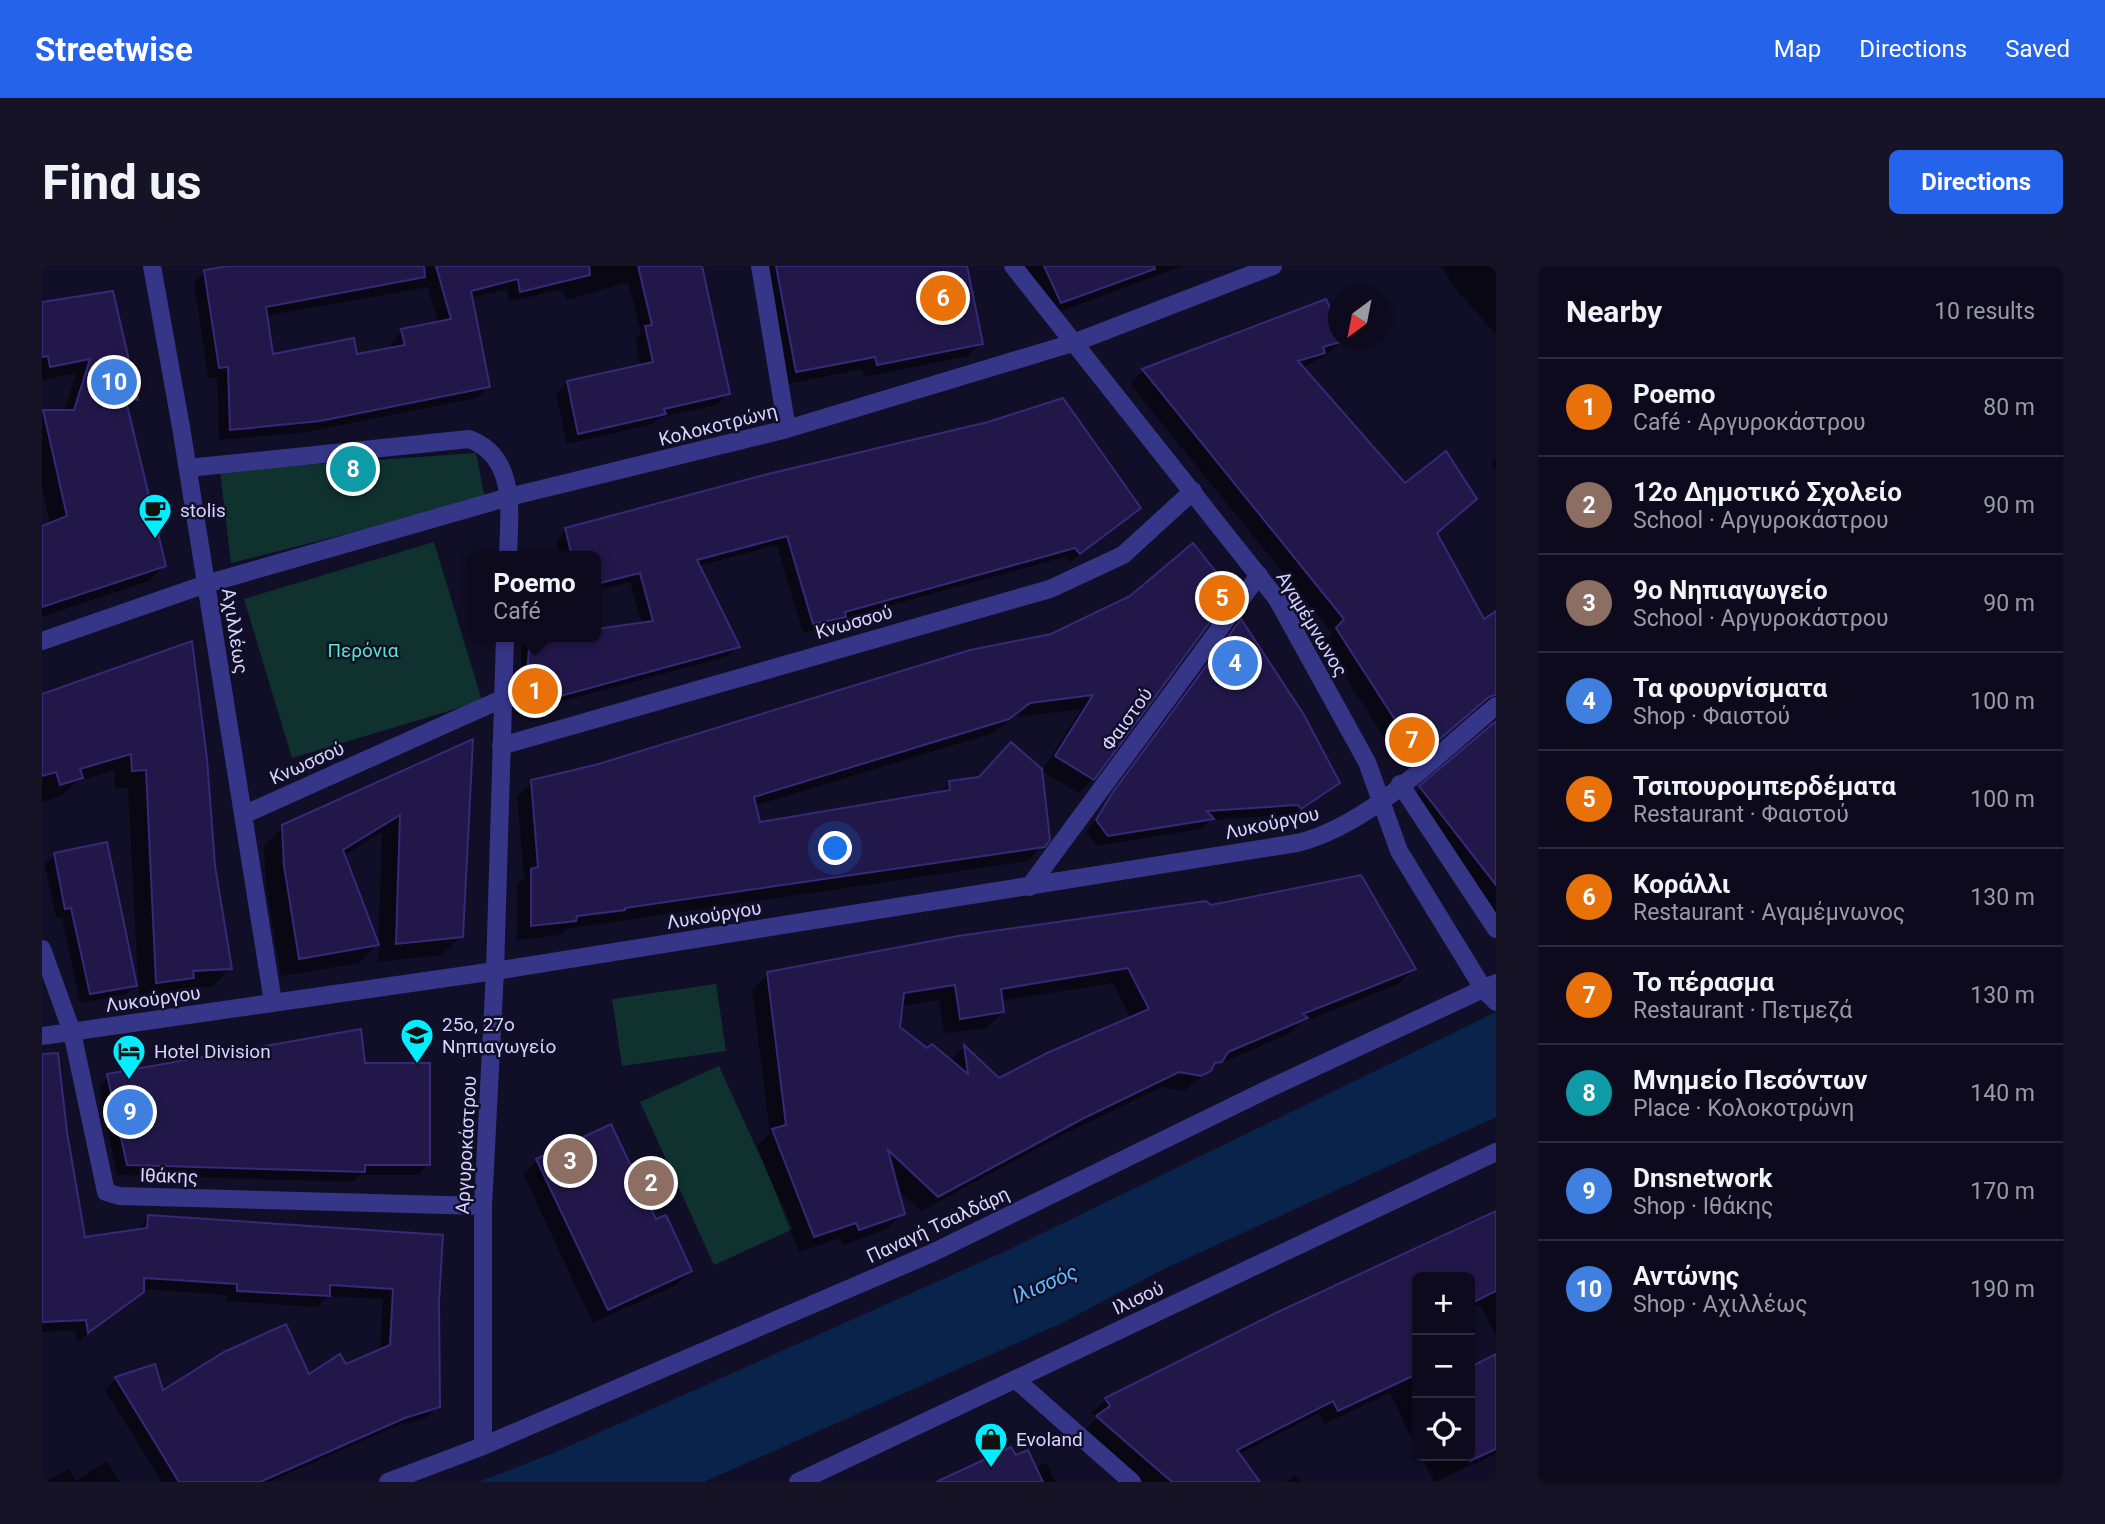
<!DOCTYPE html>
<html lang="en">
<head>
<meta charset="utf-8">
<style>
	body { margin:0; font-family:Roboto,sans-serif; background:#161326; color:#f1f3f6 }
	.controls { position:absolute; right:21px; bottom:21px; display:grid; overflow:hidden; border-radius:10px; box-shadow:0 2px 5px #0004 }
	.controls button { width:63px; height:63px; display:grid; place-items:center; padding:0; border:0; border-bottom:2px solid #2d2b3b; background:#0d0a1d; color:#f1f3f6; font:35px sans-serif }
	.compass { position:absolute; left:1286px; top:21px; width:63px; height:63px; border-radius:50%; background:#0d0a1d; box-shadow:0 2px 5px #0004; rotate:212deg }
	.you { position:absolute; left:794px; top:583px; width:24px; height:24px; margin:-18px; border:5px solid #fff; border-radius:50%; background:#1a73e8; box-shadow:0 0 0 10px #1a73e833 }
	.badge { display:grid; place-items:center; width:46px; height:46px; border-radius:50%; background:#2563eb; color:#fff; font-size:23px; font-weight:700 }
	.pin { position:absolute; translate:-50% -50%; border:4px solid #fff; box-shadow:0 2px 7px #0006 }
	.popup { position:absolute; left:426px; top:285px; width:133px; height:91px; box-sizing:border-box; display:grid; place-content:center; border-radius:10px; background:#0d0a1d; filter:drop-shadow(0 2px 5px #0005); font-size:23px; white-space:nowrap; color:#9a9aa4 }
	.popup b { font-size:26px; color:#f1f3f6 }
	.popup::after { content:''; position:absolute; left:50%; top:100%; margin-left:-14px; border:14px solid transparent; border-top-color:#0d0a1d }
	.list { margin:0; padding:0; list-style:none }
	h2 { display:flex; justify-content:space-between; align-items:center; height:91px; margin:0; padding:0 28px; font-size:30px }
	h2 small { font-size:23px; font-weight:400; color:#9a9aa4 }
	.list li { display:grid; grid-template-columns:46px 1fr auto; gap:21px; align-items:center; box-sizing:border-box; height:98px; padding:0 28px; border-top:2px solid #2d2b3b }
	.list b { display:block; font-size:26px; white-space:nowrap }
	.list p { margin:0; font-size:23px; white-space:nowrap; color:#9a9aa4 }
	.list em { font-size:23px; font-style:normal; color:#9a9aa4 }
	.icon { flex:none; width:38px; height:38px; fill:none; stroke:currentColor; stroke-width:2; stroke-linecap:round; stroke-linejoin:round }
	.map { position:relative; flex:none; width:1454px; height:1216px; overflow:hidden; border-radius:10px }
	header { display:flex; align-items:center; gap:42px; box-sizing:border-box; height:98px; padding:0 35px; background:#2563eb; color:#fff }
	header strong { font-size:33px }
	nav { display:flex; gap:38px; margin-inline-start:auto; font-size:24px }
	.intro { display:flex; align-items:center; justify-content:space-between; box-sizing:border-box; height:168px; padding:0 42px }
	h1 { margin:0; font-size:49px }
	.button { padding:18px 32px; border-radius:10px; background:#2563eb; color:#fff; font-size:24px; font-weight:700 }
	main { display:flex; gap:42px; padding:0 42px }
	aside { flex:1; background:#0d0a1d; border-radius:10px; box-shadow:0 2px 5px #0004 }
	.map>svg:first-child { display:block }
	.green { fill:#10322f }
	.water { fill:#09234b }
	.shadow { fill:#0007; fill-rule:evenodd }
	.building { fill:#211849; stroke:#362977; stroke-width:2; fill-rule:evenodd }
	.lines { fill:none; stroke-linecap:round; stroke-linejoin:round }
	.minor { stroke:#363689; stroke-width:18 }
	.labels { text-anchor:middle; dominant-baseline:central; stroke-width:5; stroke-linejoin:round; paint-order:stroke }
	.street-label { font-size:19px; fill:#d7d4ff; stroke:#110e27 }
	.poi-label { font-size:19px; fill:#d7d4ff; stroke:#110e27; text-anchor:start }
	.park-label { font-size:19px; fill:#57e7be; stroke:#110e27 }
	.water-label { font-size:21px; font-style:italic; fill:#62bcff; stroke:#110e27 }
</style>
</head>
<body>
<header>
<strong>Streetwise</strong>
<nav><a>Map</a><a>Directions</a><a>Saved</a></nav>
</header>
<div class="intro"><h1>Find us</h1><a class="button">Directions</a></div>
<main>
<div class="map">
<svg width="1454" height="1216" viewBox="0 0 1454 1216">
	<rect width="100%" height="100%" fill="#110e27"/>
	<path class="green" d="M 434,187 L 443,233 L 189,297 L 178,205 Z
		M 392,276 L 440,435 L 250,492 L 202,333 Z
		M 674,718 L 684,785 L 580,800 L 570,733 Z
		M 677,800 L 751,963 L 672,999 L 598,836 Z"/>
	<path class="water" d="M 1454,746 L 1454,851 L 1120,1004 L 1020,1057 L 662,1216 L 436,1216 L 509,1188 L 966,984 Z"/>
	<path class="shadow" d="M 198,0 L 658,0 L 686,127 L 675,139 L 617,152 L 611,158 L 525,178 L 514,128 L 525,117 L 599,101 L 593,73 L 599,67 L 586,16 L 525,34 L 520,23 L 467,36 L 465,23 L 428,32 L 446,121 L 435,132 L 265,166 L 177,174 L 175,111 L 166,112 L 152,17 L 163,6 ZM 386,21 L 396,58 L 360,65 L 349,76 L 350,83 L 313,90 L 230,90 L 223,50 Z
		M 719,0 L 920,0 L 939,77 L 926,90 L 822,111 L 820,103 L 741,119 Z
		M 980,0 L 1140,0 L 1004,51 Z
		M 1400,0 L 1454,0 L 1454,69 L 1410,18 Z
		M 70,27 L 94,133 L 84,143 L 122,300 L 107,315 L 0,351 L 0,262 L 8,258 L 0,221 L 0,148 L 22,146 L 34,107 L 0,114 L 0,40 Z
		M 1283,35 L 1296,74 L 1300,74 L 1287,87 L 1260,102 L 1394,268 L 1443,357 L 1454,348 L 1454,649 L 1365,535 L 1452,458 L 1450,446 L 1443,442 L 1432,444 L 1363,503 L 1281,377 L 1290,367 L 1088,118 L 1101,105 Z
		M 1454,192 L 1454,204 L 1448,198 Z
		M 1097,242 L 1028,296 L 1022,291 L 800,353 L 792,360 L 761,367 L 735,279 L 656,300 L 696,380 L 686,390 L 474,448 L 479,403 L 479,371 L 554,371 L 600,359 L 588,316 L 554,325 L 554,290 L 518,290 L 514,274 L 524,264 Z
		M 1089,332 L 1051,513 L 1036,527 L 1000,505 L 1039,443 L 972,451 L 951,467 L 712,540 L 716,558 L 896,528 L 908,517 L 936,513 L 1001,579 L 986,595 L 524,663 L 518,669 L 475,674 L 475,619 L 482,612 L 475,530 L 490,516 L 554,501 L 1009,369 Z
		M 1199,355 L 1296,517 L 1248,552 L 1245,549 L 1169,554 L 1160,563 L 1055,580 L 1044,566 Z
		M 149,378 L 172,600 L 188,703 L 170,721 L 139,722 L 132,729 L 97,734 L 86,521 L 73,523 L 72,504 L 34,516 L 21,529 L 0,536 L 0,429 Z
		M 429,476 L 419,670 L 400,689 L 336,696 L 340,566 L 301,590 L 335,679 L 317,697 L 239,710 L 224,620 L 222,580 L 241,561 Z
		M 12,589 L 93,719 L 84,728 L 38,737 L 20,651 L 14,652 L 3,598 Z
		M 1168,641 L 1372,703 L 1356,718 L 1257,758 L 1248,767 L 1175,799 L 1142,825 L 1120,821 L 1022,868 L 879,945 L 854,922 L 861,947 L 845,963 L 801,979 L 798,972 L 757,986 L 715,880 L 728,867 L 710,724 L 726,708 ZM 1071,717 L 1089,753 L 956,815 L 922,781 L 908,795 L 885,784 L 856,762 L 859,740 L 897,734 L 902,767 L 945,762 L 961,746 L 959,735 Z
		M 321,799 L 387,898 L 376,909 L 318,909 L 311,916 L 75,909 L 57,820 L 68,809 Z
		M 18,819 L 41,973 L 95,965 L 106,951 L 399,971 L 396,1036 L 396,1140 L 385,1151 L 350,1162 L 227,1216 L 120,1216 L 63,1124 L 74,1113 L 112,1101 L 120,1126 L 266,1110 L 303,1100 L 338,1085 L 341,1033 L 286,1030 L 275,1041 L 185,1035 L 185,1029 L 101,1023 L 89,1037 L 35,1076 L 33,1064 L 0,1066 L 0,821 Z
		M 495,894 L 613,955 L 648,1005 L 634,1019 L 551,1057 L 481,908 Z
		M 1454,947 L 1454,1071 L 1438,1039 L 1428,1044 L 1428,1011 L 1375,1011 L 1375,1183 L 1348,1127 L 1282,1158 L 1277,1147 L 1196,1189 L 1216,1216 L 1101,1216 L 1042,1165 L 1054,1153 L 1050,1147 L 1064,1133 L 1238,1047 Z
		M 1454,1090 L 1454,1188 L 1392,1216 L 1379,1190 L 1428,1190 L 1428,1103 Z
		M 973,1191 L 992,1202 L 1005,1197 L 1013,1216 L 895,1216 Z
		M 65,1195 L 78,1216 L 0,1216 L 1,1210 L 4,1215 L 27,1203 L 34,1215 Z
		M 1253,1209 L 1258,1216 L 1244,1216 Z"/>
	<path class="building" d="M 187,0 L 382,0 L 383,11 L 224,41 L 231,88 L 312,72 L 315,88 L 363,79 L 359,63 L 409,53 L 394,0 L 547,0 L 548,9 L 478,26 L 476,13 L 429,25 L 448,121 L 278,155 L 188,164 L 186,101 L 177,102 L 162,4 Z
		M 596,0 L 660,0 L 688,128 L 622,143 L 624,148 L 536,168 L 525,115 L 611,96 L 603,60 L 610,59 Z
		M 734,0 L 925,0 L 941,78 L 835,99 L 833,91 L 754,106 Z
		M 1002,0 L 1112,0 L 1113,3 L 1019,37 Z
		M 71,25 L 96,134 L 83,131 L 124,300 L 0,341 L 0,260 L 25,250 L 1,144 L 32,144 L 48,93 L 8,101 L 6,90 L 0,91 L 0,36 Z
		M 1284,33 L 1297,62 L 1298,76 L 1281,81 L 1283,87 L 1256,95 L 1363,217 L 1404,185 L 1435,233 L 1395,267 L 1442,353 L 1454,345 L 1454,429 L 1447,431 L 1377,491 L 1294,362 L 1302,353 L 1100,103 Z
		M 1021,132 L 1099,242 L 1038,288 L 1033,282 L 803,346 L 804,351 L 771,358 L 745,270 L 655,294 L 698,381 L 482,440 L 488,371 L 554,371 L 554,363 L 611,355 L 598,307 L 554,318 L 554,290 L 530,290 L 523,262 L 726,208 L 946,156 Z
		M 1151,277 L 1190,326 L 1052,514 L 1013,490 L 1051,429 L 988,437 L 967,453 L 712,531 L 718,556 L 908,524 L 907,515 L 937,511 L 969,476 L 1000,503 L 1008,574 L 1003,581 L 583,642 L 583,644 L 535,650 L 534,655 L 489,660 L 489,603 L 496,601 L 489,514 L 553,499 L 928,384 L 1009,368 L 1088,330 Z
		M 1199,353 L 1262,449 L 1298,517 L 1259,543 L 1256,539 L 1165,545 L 1172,553 L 1066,570 L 1054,554 L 1071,526 Z
		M 150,375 L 165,493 L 173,600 L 190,703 L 151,705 L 152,712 L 114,717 L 104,504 L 90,505 L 89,488 L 38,503 L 41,512 L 18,519 L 14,506 L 0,510 L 0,428 Z
		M 1454,455 L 1454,619 L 1377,520 Z
		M 431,473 L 421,671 L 354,678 L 358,549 L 301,584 L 337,679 L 257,693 L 242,600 L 240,559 Z
		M 65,576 L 95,720 L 48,728 L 29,642 L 23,643 L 12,587 Z
		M 1319,609 L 1374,703 L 1261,748 L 1266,752 L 1186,786 L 1180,796 L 1173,797 L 1169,805 L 1159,810 L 1137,806 L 1040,853 L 896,931 L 846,884 L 863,948 L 817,964 L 814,957 L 772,971 L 730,863 L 744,859 L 725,706 L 916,670 L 1164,635 L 1169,639 ZM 1086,702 L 1107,743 L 1005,787 L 957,812 L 922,779 L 926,808 L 890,778 L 885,782 L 858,761 L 862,727 L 913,719 L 918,753 L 962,746 L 959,723 Z
		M 319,763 L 323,797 L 388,797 L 388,899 L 323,899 L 323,906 L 85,899 L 65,808 Z
		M 16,787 L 25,866 L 43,971 L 105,962 L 106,949 L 401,969 L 397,1036 L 398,1141 L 363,1152 L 218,1216 L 137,1216 L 73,1111 L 113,1098 L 121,1124 L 182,1086 L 244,1058 L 267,1108 L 298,1088 L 304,1098 L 348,1079 L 351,1023 L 288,1019 L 288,1030 L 195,1025 L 195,1018 L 102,1012 L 102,1026 L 46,1067 L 44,1054 L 0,1056 L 0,788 Z
		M 569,858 L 614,953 L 624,949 L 650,1005 L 566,1044 L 494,893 Z
		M 1454,945 L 1454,1025 L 1428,1038 L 1428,1011 L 1375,1011 L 1375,1108 L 1296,1145 L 1291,1135 L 1195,1184 L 1218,1216 L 1130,1216 L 1054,1150 L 1068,1140 L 1063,1132 L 1238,1045 Z
		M 1454,1088 L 1454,1183 L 1428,1195 L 1428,1101 Z
		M 969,1181 L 974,1189 L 986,1184 L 1001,1216 L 894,1216 Z"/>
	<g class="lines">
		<path class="minor" d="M 110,0 L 139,161 L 231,736
			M 718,0 L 745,163
			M 971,0 L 1235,333 L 1325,496 L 1357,585 L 1442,724 L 1454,736
			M 146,202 L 427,173 C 476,191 467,248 466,290
			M 0,375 L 164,318 L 467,231 L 745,163 L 1034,76 L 1231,0
			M 459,480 L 1008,323 L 1081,289 L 1151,225
			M 1358,518 L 1454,663
			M 201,549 L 462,432
			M 987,621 L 1217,309
			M 0,683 L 30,766 L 64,926 L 77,930 L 441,940
			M 0,770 L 453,705 L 1255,577 C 1327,560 1398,486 1454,440
			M 973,1113 L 1090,1216
			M 441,1180 L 441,940 L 453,705 L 463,371
			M 346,1216 L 441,1180 L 890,987 L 1224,824 L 1454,717
			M 756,1216 L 1454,886"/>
	</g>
	<defs>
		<symbol id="cafe-pin" viewBox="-11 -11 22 30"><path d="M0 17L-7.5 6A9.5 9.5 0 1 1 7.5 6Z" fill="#0ef" stroke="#110e27"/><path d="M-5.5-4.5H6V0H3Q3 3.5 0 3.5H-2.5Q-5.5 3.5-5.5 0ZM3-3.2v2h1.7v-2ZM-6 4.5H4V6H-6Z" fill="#111"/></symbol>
		<symbol id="school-pin" viewBox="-11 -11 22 30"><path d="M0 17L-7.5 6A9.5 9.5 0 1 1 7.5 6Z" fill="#0ef" stroke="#110e27"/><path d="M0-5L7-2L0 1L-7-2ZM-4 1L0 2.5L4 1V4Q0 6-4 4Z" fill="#111"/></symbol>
		<symbol id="hotel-pin" viewBox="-11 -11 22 30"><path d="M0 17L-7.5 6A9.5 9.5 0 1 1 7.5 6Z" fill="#0ef" stroke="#110e27"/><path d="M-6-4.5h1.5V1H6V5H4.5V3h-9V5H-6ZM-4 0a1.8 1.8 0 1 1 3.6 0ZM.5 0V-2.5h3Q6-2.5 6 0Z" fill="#111"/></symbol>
		<symbol id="shop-pin" viewBox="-11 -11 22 30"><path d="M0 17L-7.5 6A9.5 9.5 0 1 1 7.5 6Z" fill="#0ef" stroke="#110e27"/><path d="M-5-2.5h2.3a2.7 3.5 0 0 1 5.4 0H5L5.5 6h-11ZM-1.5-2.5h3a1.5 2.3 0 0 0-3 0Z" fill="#111"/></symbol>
	</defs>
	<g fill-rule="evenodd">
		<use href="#cafe-pin" x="94" y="225" width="38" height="52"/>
		<use href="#school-pin" x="356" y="750" width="38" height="52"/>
		<use href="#hotel-pin" x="68" y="766" width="38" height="52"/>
		<use href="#shop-pin" x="930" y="1154" width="38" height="52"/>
	</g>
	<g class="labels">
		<g class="street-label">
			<text transform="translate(676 159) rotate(-14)">Κολοκοτρώνη</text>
			<text transform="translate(812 356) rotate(-16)">Κνωσσού</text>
			<text transform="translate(1270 358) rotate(59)">Αγαμέμνωνος</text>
			<text transform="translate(193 365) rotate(81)">Αχιλλέως</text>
			<text transform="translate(1085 453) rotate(-54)">Φαιστού</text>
			<text transform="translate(265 497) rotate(-24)">Κνωσσού</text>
			<text transform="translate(1230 557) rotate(-12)">Λυκούργου</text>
			<text transform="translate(672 649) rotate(-9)">Λυκούργου</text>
			<text transform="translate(111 733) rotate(-8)">Λυκούργου</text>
			<text transform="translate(424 879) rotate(-87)">Αργυροκάστρου</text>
			<text transform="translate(127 910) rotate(2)">Ιθάκης</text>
			<text transform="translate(896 959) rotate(-25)">Παναγή Τσαλδάρη</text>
			<text transform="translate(1096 1032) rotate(-25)">Ιλισού</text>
		</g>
		<g class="poi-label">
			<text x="138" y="244">stolis</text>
			<text x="400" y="758">25ο, 27ο<tspan x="400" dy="22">Νηπιαγωγείο</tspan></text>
			<text x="112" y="785">Hotel Division</text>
			<text x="974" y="1173">Evoland</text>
		</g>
		<g class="park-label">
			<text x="321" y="384">Περόνια</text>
		</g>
		<g class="water-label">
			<text transform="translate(1003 1018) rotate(-23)">Ιλισσός</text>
		</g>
	</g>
</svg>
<div class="controls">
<button>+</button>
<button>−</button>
<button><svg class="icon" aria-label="locate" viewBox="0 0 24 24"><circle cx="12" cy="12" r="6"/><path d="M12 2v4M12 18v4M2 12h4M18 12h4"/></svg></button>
</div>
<svg class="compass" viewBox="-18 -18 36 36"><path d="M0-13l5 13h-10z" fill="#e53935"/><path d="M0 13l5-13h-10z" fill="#9a9aa4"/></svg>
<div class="you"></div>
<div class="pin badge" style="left:493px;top:425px;background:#e8710a">1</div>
<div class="popup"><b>Poemo</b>Café</div>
<div class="pin badge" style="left:609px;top:917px;background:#8d6e63">2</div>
<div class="pin badge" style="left:528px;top:895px;background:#8d6e63">3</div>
<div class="pin badge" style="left:1193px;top:397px;background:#3f7fe0">4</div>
<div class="pin badge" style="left:1180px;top:332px;background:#e8710a">5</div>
<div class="pin badge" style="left:901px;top:32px;background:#e8710a">6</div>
<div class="pin badge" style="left:1370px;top:474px;background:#e8710a">7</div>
<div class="pin badge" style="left:311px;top:203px;background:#0f9aa8">8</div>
<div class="pin badge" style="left:88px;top:846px;background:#3f7fe0">9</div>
<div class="pin badge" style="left:72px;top:116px;background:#3f7fe0">10</div>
</div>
<aside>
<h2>Nearby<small>10 results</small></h2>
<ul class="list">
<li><span class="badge" style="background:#e8710a">1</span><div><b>Poemo</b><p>Café · Αργυροκάστρου</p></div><em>80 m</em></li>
<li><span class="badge" style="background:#8d6e63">2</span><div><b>12ο Δημοτικό Σχολείο</b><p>School · Αργυροκάστρου</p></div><em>90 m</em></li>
<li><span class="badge" style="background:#8d6e63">3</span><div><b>9ο Νηπιαγωγείο</b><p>School · Αργυροκάστρου</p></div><em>90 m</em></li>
<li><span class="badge" style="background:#3f7fe0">4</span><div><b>Τα φουρνίσματα</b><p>Shop · Φαιστού</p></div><em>100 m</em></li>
<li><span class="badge" style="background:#e8710a">5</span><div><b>Τσιπουρομπερδέματα</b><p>Restaurant · Φαιστού</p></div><em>100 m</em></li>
<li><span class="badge" style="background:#e8710a">6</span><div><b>Κοράλλι</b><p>Restaurant · Αγαμέμνωνος</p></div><em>130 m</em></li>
<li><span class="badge" style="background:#e8710a">7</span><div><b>Το πέρασμα</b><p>Restaurant · Πετμεζά</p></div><em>130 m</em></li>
<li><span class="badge" style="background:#0f9aa8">8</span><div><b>Μνημείο Πεσόντων</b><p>Place · Κολοκοτρώνη</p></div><em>140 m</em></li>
<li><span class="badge" style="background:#3f7fe0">9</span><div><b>Dnsnetwork</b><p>Shop · Ιθάκης</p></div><em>170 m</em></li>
<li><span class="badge" style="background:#3f7fe0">10</span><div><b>Αντώνης</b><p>Shop · Αχιλλέως</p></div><em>190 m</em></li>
</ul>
</aside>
</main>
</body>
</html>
